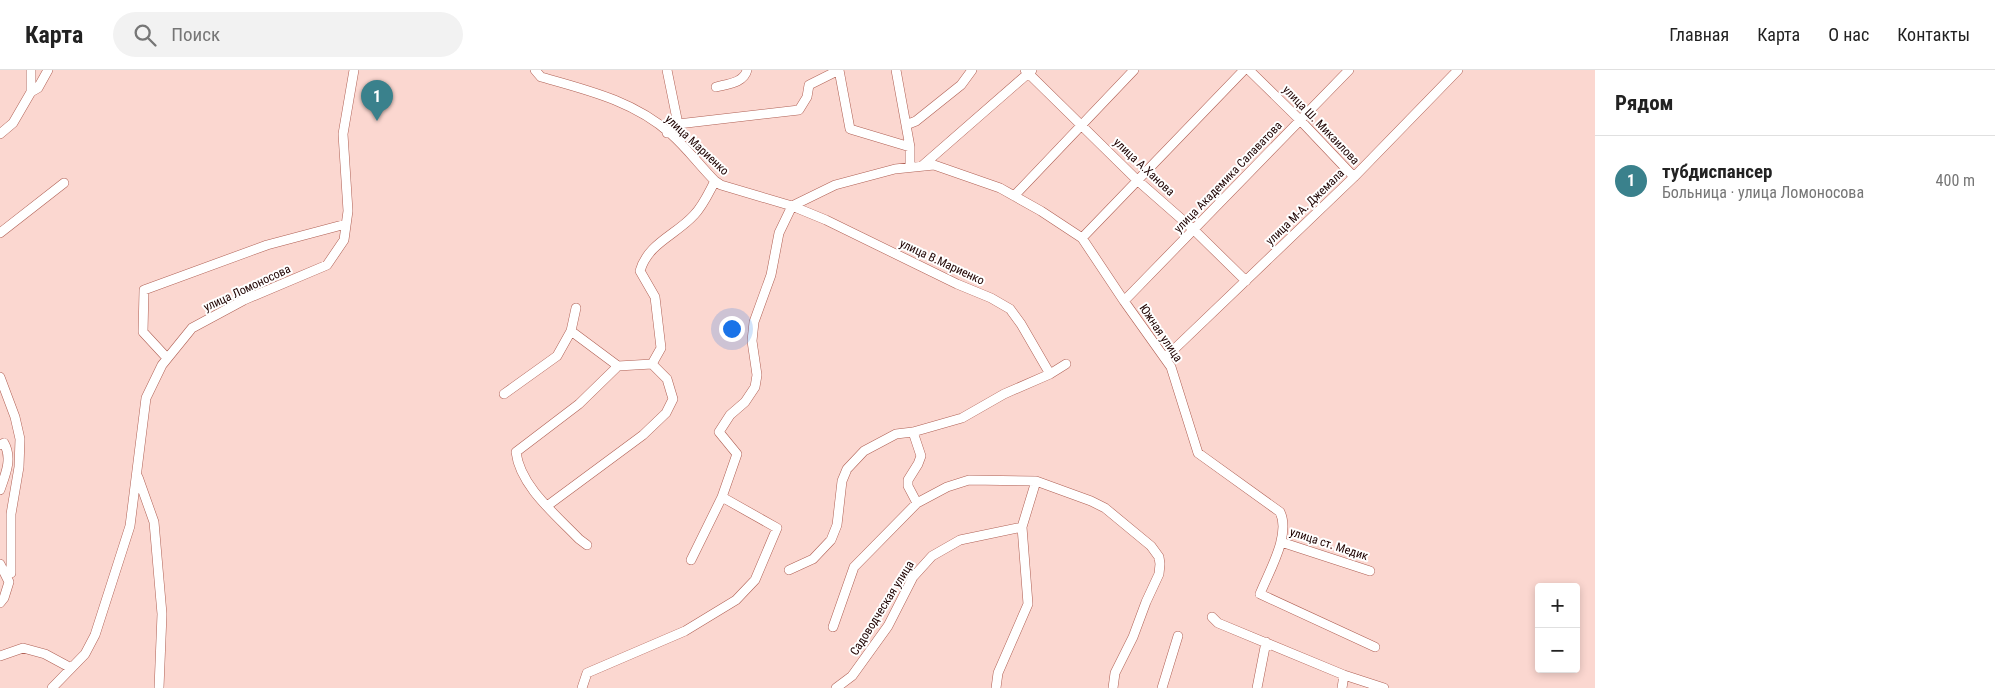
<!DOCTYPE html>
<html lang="ru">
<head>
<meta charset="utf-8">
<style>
	body { margin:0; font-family:"Roboto Condensed",sans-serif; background:#f2f2f2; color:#222 }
	.controls { position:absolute; right:15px; bottom:15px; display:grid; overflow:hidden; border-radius:5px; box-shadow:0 2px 8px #0003 }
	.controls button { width:45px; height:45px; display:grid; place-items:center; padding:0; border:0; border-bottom:1px solid #e0e0e0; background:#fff; color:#222; font:25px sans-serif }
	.you { position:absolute; left:731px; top:258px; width:18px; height:18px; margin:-12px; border:4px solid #fff; border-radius:50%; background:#1a73e8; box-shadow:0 0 0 8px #1a73e833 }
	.badge { display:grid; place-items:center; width:32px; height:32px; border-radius:50%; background:#3a818c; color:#fff; font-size:16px; font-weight:700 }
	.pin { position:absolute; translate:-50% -41px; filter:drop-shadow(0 1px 2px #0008) }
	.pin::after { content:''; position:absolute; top:26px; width:18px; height:15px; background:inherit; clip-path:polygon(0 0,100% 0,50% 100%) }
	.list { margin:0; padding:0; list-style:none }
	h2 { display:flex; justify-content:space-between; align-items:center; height:65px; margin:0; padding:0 20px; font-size:21px }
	h2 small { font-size:16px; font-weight:400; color:#767676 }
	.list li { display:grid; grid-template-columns:32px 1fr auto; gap:15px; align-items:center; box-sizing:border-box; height:90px; padding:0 20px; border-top:1px solid #e0e0e0 }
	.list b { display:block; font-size:19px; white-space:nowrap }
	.list p { margin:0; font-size:16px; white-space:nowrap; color:#767676 }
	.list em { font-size:16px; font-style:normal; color:#767676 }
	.icon { flex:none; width:28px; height:28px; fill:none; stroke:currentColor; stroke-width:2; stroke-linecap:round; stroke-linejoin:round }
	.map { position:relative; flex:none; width:1595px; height:618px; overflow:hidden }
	header { display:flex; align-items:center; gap:30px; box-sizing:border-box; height:70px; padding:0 25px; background:#fff; border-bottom:1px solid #e0e0e0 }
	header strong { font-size:24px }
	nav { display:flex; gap:28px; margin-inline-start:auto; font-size:18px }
	.search { width:350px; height:45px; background:#f2f2f2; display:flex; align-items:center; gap:12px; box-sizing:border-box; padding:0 18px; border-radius:28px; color:#767676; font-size:19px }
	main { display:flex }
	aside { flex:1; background:#fff }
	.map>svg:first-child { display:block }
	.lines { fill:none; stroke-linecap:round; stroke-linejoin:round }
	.minor-casing { stroke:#af5f53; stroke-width:10 }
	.minor { stroke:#fff; stroke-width:9 }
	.labels { text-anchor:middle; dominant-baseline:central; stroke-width:4; stroke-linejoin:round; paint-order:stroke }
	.street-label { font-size:12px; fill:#1f0302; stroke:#fff }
</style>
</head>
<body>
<header>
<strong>Карта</strong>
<div class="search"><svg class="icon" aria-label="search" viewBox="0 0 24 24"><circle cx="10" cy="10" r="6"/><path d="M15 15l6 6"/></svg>Поиск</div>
<nav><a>Главная</a><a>Карта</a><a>О нас</a><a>Контакты</a></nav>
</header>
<main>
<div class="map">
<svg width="1595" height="618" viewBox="0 0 1595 618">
	<rect width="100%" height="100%" fill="#fbd7d0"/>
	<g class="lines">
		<defs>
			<path id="minor" d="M 31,0 L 31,22 L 38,18 L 48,0
				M 535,0 L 541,7 C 587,20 634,31 671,64 C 687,78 700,96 715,111 L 721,115 L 792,136 L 826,150 L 957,214 L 991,228 L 1010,239 L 1021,254 L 1050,304
				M 667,0 L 678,54
				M 839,0 L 850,59 L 910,77
				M 896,0 L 910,77 L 910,97
				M 1025,0 L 1137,110 L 1194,160 L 1246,211
				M 1249,0 L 1300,50 L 1354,107
				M 716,17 C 727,14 744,13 747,0
				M 906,55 L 916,51 L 961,15 L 972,0
				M 667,63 L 678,54 L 799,40 L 807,27 L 809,15 L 839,0
				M 0,64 L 13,53 L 31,22
				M 922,96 L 1032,0
				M 1014,126 L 1134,0
				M 792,136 L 835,115 L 895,99 L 934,95 L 1000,118 L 1041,141 L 1082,168 L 1124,231 L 1171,297 L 1198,383 L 1280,442 C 1291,465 1269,501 1260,524 L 1375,577
				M 0,163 L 64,113
				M 1082,168 L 1244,0
				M 1124,231 L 1349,0
				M 571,261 L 618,296 L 652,294
				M 167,288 L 143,262 L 144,220 L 267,175 L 346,154
				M 1165,288 L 1354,107 L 1458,0
				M 652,294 L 661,278 L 655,227 L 640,201 C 648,173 676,165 694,145 C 703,136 709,122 715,111
				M 0,307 L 15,347 L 20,369 L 19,397 L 11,444 L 11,503 L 5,504
				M 504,324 L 557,286 L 571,261 L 576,238
				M 913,362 L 921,386 L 918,394 L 908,410 L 908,416 L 917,433
				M 0,375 L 4,373 C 13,389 5,405 0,420
				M 138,407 L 154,452 L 162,544 L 159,618
				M 547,436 L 643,365 L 666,343 L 673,329 L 667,309 L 652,294
				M 1281,472 L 1370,501
				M 587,475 L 579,469 C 556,445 520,416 516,382 L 579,334 L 618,296
				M 691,490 L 722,427 L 737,384 L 719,362 L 730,345 L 745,332 L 755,317 L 757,305 L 752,271 L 754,252 L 771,205 L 779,163 L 792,136
				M 0,494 L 9,512 L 4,528 L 0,533
				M 789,500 L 813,489 L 831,470 L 837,455 L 842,411 L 847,399 L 864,381 L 896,364 L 913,362 L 962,348 L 1004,324 L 1050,304 L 1066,294
				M 1212,547 L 1218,553 L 1344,605 L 1384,618
				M 833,557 L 854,497 L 917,433 L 947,417 L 969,410 L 1036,411 L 1091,431 L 1105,438 L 1151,476 L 1159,487 L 1160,494 L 1159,504 L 1146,532 L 1133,567 L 1115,603 L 1113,618
				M 0,586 L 23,578 L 45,584 L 71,598
				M 52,618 L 85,584 L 95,565 L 130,456 L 146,328 L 162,295 L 192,258 L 244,230 L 327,195 L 344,170 L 348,141 L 343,64 L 354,0
				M 582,618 L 587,603 L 685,561 L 736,530 L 755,510 L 777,458 L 722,427
				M 836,618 L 852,606 L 888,556 L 913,507 L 932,486 L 960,470 L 1022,457 L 1036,411
				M 996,618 L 998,603 L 1028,534 L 1022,457
				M 1162,618 L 1178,566
				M 1257,618 L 1266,572
				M 1342,618 L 1344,605"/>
		</defs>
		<use href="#minor" class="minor-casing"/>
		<use href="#minor" class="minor"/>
	</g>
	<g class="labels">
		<g class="street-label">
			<text transform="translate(1321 55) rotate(46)">улица Ш. Микаилова</text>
			<text transform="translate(697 75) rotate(43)">улица Мариенко</text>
			<text transform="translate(1144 97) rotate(43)">улица А.Ханова</text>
			<text transform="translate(1228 107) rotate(-46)">улица Академика Салаватова</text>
			<text transform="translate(1305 137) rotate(-44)">улица М-А. Джемала</text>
			<text transform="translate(942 192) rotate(25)">улица В.Мариенко</text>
			<text transform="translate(247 218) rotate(-25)">улица Ломоносова</text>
			<text transform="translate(1161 263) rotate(56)">Южная улица</text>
			<text transform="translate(1329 474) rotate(18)">улица ст. Медик</text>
			<text transform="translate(882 538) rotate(-58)">Садоводческая улица</text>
		</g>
	</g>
</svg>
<div class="controls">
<button>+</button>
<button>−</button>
</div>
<div class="you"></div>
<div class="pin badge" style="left:377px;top:51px">1</div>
</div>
<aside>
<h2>Рядом<small></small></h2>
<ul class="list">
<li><span class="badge">1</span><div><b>тубдиспансер</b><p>Больница · улица Ломоносова</p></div><em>400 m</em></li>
</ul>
</aside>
</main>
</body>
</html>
